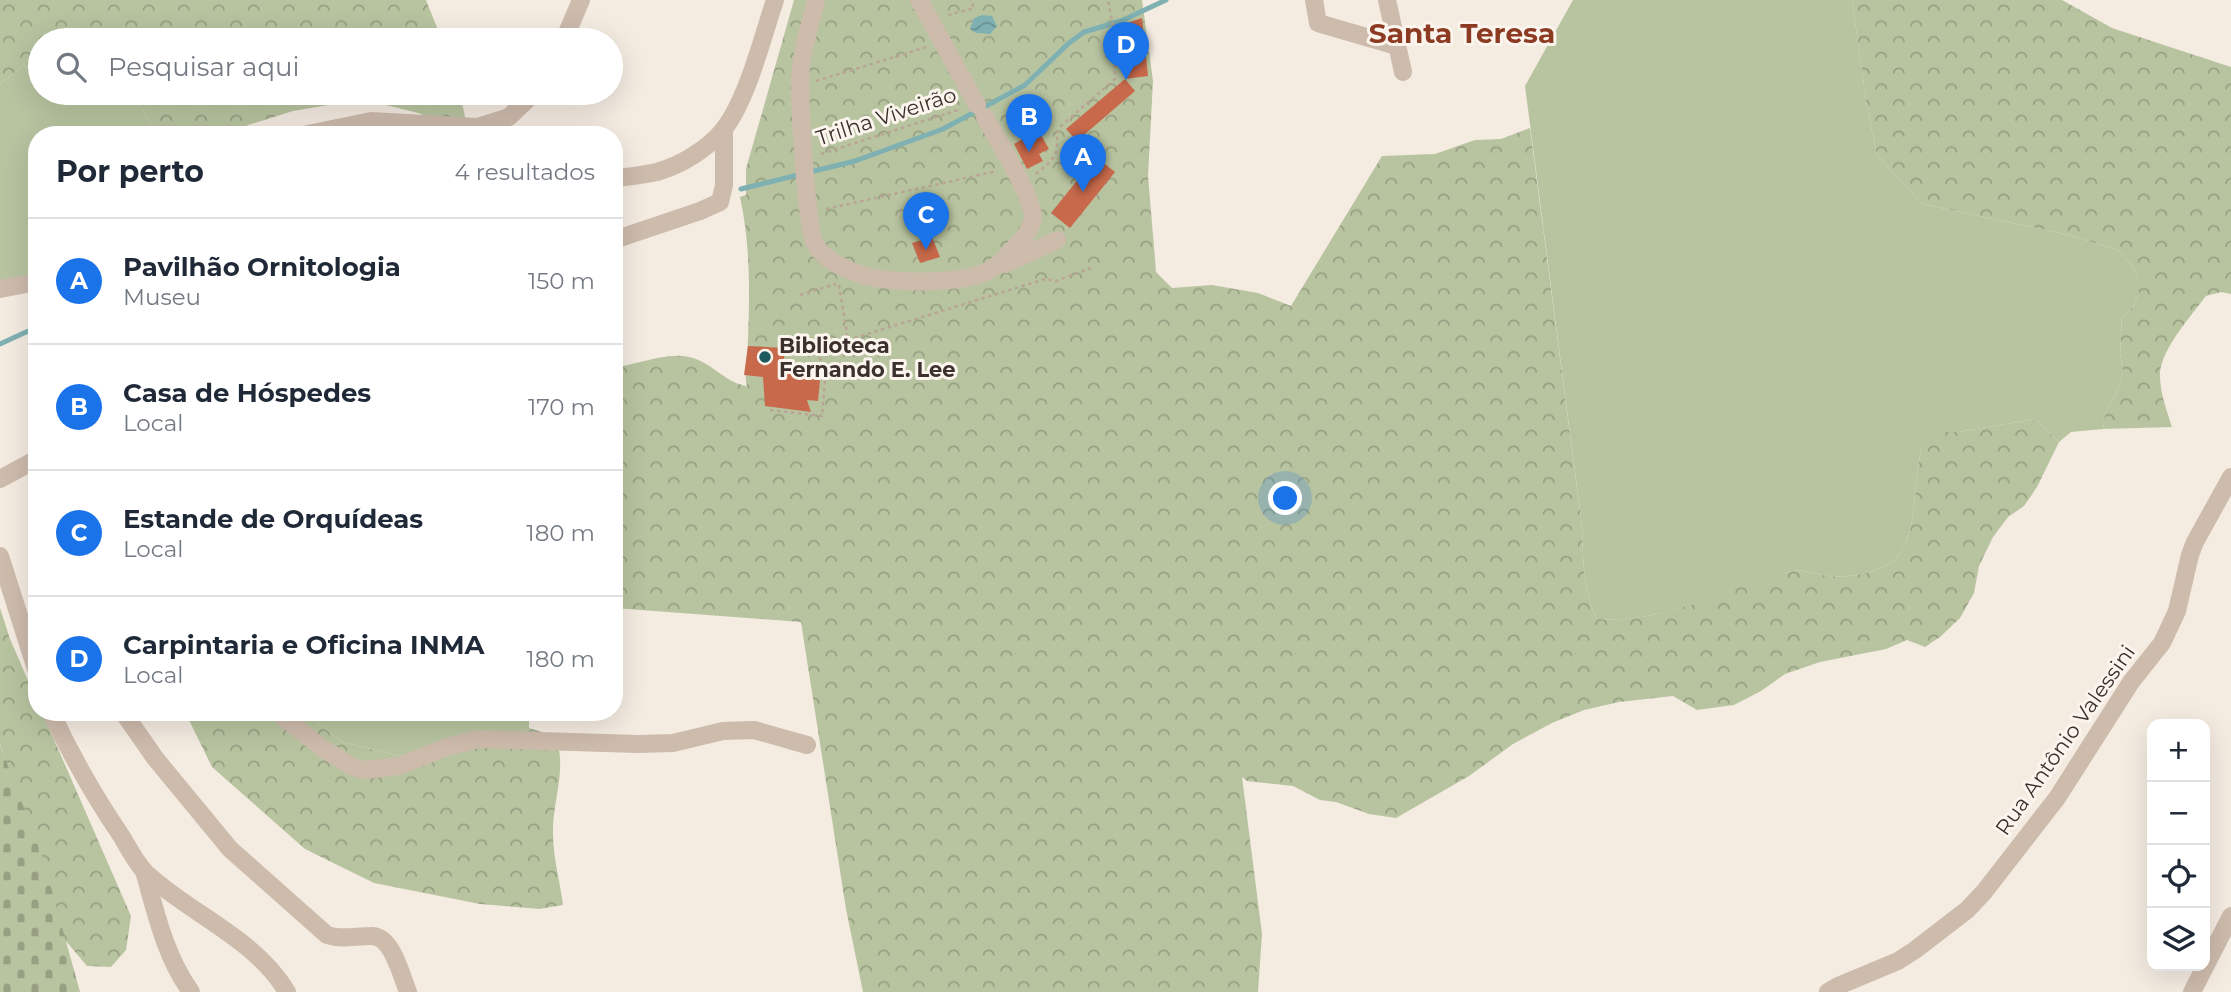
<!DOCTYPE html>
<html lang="pt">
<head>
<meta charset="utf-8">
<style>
	body { margin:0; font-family:Montserrat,sans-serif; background:#f6f6f7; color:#1f2937 }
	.controls { position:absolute; right:21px; bottom:21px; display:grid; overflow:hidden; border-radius:14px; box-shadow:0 7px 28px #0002 }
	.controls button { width:63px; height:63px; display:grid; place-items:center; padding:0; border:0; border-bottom:2px solid #e0e1e3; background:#fff; color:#1f2937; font:35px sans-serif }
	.you { position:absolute; left:1286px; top:499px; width:24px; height:24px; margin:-18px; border:5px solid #fff; border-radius:50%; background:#1a73e8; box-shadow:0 0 0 10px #1a73e833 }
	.badge { display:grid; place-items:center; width:46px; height:46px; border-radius:50%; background:#1a73e8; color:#fff; font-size:23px; font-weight:700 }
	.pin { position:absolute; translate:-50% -58px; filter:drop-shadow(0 2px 4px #0008) }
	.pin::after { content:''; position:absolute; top:37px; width:24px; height:21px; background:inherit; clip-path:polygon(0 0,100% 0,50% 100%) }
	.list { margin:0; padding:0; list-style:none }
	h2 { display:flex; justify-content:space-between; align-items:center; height:91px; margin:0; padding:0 28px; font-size:30px }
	h2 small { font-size:23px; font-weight:400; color:#747a83 }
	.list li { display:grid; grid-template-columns:46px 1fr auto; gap:21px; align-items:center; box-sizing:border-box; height:126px; padding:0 28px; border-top:2px solid #e0e1e3 }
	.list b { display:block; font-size:26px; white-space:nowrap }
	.list p { margin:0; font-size:23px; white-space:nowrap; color:#747a83 }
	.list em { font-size:23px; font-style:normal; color:#747a83 }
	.icon { flex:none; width:38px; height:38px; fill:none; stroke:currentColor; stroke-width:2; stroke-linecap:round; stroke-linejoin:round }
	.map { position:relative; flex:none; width:2231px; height:992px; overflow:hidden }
	.search { position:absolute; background:#fff; box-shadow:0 7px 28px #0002; left:28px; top:28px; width:595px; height:77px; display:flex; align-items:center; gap:18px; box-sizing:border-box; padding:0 24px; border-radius:38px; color:#747a83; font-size:26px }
	.panel { position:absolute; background:#fff; box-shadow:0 7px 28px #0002; left:28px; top:126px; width:595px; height:595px; border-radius:28px }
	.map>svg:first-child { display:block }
	.grass { fill:#b8c4a0 }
	.forest { fill:url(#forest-crowns) }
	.cemetery { fill:url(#cemetery-stones) }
	.water { fill:url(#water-waves) }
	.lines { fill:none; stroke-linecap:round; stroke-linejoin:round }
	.stream { stroke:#7fb0b2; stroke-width:5 }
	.building { fill:#c8694b }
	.path { stroke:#b9a596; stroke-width:2.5; stroke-dasharray:3.5 3.5; stroke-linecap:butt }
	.minor { stroke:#cdbbac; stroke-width:18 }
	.tertiary { stroke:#cdbbac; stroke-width:18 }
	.poi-dot { fill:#1f5a5e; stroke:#fbf5ee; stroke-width:2.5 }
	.labels { text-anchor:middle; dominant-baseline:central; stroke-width:6; stroke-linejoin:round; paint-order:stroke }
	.street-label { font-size:21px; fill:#3b302b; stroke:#fbf5ee }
	.poi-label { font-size:21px; font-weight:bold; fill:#3b302b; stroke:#fbf5ee; text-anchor:start }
	.district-label { font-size:28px; font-weight:bold; fill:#8c3b22; stroke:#fbf5ee }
</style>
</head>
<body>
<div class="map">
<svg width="2231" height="992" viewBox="0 0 2231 992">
	<defs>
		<pattern id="forest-crowns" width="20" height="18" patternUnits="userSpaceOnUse" patternTransform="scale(1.75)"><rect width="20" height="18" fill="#b8c4a0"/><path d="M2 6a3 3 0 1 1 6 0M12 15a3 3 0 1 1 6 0" fill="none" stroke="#97a083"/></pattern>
		<pattern id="cemetery-stones" width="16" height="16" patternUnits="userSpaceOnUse" patternTransform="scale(1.75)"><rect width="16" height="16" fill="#b8c4a0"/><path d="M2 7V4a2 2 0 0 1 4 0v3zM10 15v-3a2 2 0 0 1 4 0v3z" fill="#97a083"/></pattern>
		<pattern id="water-waves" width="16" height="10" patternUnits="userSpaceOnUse" patternTransform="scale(1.75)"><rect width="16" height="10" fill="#7fb0b2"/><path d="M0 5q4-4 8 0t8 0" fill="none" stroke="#699091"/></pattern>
	</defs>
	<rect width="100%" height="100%" fill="#f4ebe1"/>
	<path class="grass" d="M 1573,0 L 1852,0 L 1867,107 L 1877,155 L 1922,204 L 2065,234 L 2118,250 L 2131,264 L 2139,281 L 2139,293 L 2134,306 L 2122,317 L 2120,353 L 2123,373 L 2116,394 L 2105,413 L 2103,429 L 2071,432 L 2059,442 L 2036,419 L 1958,432 L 1929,432 C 1927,438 1922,445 1921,451 C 1913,482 1918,530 1899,555 C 1885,573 1849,578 1829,576 C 1816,575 1806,569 1793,571 C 1767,575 1746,586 1722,595 C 1682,609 1640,622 1597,619 C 1583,590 1583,557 1582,526 L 1525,86 Z
		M 23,66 L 40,71 L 40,93 L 132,93 L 158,135 L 37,135 L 37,285 L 0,291 L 0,84 Z
		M 304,712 L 529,712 L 529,728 L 463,739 L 408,758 L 342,742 Z"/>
	<path class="forest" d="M 0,0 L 426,0 L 442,40 L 40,40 L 40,71 L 23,66 L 0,84 Z
		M 794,0 L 1142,0 L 1153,81 L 1148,176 L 1155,259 L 1156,272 L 1172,288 L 1212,285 L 1258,293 L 1291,306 L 1382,156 L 1435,154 L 1475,140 L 1501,139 L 1530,128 L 1582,526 C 1583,557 1583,590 1597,619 C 1640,622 1682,609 1722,594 C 1746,585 1767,575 1793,571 C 1806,569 1816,575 1829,576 C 1849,578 1885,573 1899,555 C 1918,530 1913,482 1921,451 C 1922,445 1926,438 1929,432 L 1958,432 L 2036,419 L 2059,442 L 2037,487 L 2024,506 L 2008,517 L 1993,537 L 1979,566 L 1974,593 L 1960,618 L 1940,637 L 1925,647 L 1907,640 L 1886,649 L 1820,662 L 1785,674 L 1761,691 L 1734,705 L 1697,710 L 1673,696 L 1619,702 L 1584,710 L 1552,723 L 1513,744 L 1469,776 L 1396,818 L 1369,814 L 1336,802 L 1320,800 L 1293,786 L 1247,781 L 1242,777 L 1262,934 L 1258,992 L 863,992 L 846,909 L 801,622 L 614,608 L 614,367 C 639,365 665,352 689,357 C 712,362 725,383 747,386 C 743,370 748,354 748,338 C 750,291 750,242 740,197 L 746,195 L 746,169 Z
		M 1852,0 L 2062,0 L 2112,28 L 2231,67 L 2231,294 L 2221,292 L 2206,296 C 2191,316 2163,347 2160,372 C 2159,390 2167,411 2172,427 L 2103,429 L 2105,413 L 2116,394 L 2123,373 L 2120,353 L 2122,317 L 2134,306 L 2139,293 L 2139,281 L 2131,264 L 2118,250 L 2065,234 L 1922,204 L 1877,155 L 1867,107 Z
		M 132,93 L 460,93 L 467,126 L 451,125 L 418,113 L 378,103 L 340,103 L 293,111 L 248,125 L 230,135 L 158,135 Z
		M 0,608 L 10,639 L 37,701 L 37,712 L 42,712 L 131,916 L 126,950 L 111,967 L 87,966 L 65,940 L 0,744 Z
		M 185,712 L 304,712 L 342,742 L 408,758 L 463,739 L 515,729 L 529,728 L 552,735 C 554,739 558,745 559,750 C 564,775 552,808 553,833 C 553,858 560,881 563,905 L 539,909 L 480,904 L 374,883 L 305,849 L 212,767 Z"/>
	<path class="cemetery" d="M 0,745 L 43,858 L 80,992 L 0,992 Z"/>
	<path class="water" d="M 982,15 L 992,16 L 997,26 L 990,34 L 976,33 L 970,29 L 974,18 Z"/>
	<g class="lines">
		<path class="stream" d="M 741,189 L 855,161 L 943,129 L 1025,85 L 1069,43 L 1084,32 L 1121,21 L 1166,0
			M 0,344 L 37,327"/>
	</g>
	<path class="building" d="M 1142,18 L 1148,76 L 1125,79 L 1135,91 L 1077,141 L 1066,129 L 1125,79 L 1118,26 Z
		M 1038,130 L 1049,149 L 1039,154 L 1043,161 L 1027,169 L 1014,144 Z
		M 1096,157 L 1115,172 L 1070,228 L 1051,213 Z
		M 932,237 L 940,257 L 920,263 L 912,243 Z
		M 748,346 L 785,348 L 783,367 L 821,370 L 818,401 L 807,400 L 811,412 L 765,406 L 763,377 L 744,375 Z"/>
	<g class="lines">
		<path class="path" d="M 948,15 L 974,8 L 971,0
			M 816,81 L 927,47
			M 821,154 L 961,109
			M 1036,174 C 1045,166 1056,159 1057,147 C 1058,137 1055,134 1061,126 L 1115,79 L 1114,32 L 1108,0
			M 826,209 L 997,171
			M 839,285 L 848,340
			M 800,295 L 836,284
			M 770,410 L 822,416 L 826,369 L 818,361 L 848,340 L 1045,279 L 1056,281 L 1091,268"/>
		<path class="minor" d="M 816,0 C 811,22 803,45 801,67 C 798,91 806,231 816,246 C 829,264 854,274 875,278 C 903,283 966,284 990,270 C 1001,264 1010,253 1017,245 C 1024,238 1032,227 1033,217 C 1033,197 996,137 985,117
			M 919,0 L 977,105
			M 1314,0 L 1318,23 L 1397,46
			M 1387,0 L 1403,72
			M 614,240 L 700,211 L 720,202 L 724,185 L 724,129
			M 1005,264 L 1057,240
			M 123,712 L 155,758 L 230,849 L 327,935 C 342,940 355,936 371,936 C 392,935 401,975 408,992
			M 277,712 L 321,747 L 352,767 L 365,770 L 399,766 L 447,747 L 478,739 L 638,744 L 673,743 L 723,731 L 754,730 L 807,745
			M 144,871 C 156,913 165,956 191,992
			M 1828,992 L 1838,986 L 1898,961 L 1915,950 L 1967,910 L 1984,892 L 2057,798 L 2131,682 L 2162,643 L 2177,611 L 2190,555 L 2195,542 L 2231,477"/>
		<path class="tertiary" d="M 564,40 L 581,0
			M 303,135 L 371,121 L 477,127 L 509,117 L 534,93
			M 614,178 C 628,177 643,175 657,172 C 681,165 708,149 724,129 C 747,100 763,36 775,0
			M 0,289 L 37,282
			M 0,479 L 37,459
			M 0,556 L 37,672
			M 51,712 C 72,757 94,796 122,837 C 129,849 136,863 146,873 C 190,914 256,939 287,992
			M 2192,992 L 2231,916"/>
	</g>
	<circle class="poi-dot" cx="765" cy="357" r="7"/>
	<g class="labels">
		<g class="street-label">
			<text transform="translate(886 116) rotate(-18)">Trilha Viveirão</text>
			<text transform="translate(2065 740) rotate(-55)">Rua Antônio Valessini</text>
		</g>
		<g class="poi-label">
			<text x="779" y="345">Biblioteca<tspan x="779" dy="24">Fernando E. Lee</tspan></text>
		</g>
		<g class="district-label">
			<text x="1462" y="33">Santa Teresa</text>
		</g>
	</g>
</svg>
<div class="controls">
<button>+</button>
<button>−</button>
<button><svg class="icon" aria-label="locate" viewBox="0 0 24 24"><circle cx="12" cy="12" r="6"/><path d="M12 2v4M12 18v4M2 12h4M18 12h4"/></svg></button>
<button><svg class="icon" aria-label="layers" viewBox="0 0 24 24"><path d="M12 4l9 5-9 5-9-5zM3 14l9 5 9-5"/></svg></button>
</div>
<div class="you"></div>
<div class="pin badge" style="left:1083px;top:192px">A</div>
<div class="pin badge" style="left:1029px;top:152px">B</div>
<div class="pin badge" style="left:926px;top:250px">C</div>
<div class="pin badge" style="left:1126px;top:80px">D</div>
<div class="search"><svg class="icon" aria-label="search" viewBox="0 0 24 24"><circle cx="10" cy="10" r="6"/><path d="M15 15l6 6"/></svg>Pesquisar aqui</div>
<section class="panel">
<h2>Por perto<small>4 resultados</small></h2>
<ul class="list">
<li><span class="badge">A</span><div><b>Pavilhão Ornitologia</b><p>Museu</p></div><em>150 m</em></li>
<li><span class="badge">B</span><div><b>Casa de Hóspedes</b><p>Local</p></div><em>170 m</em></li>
<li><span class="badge">C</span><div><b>Estande de Orquídeas</b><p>Local</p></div><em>180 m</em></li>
<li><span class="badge">D</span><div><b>Carpintaria e Oficina INMA</b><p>Local</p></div><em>180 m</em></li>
</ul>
</section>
</div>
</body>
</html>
